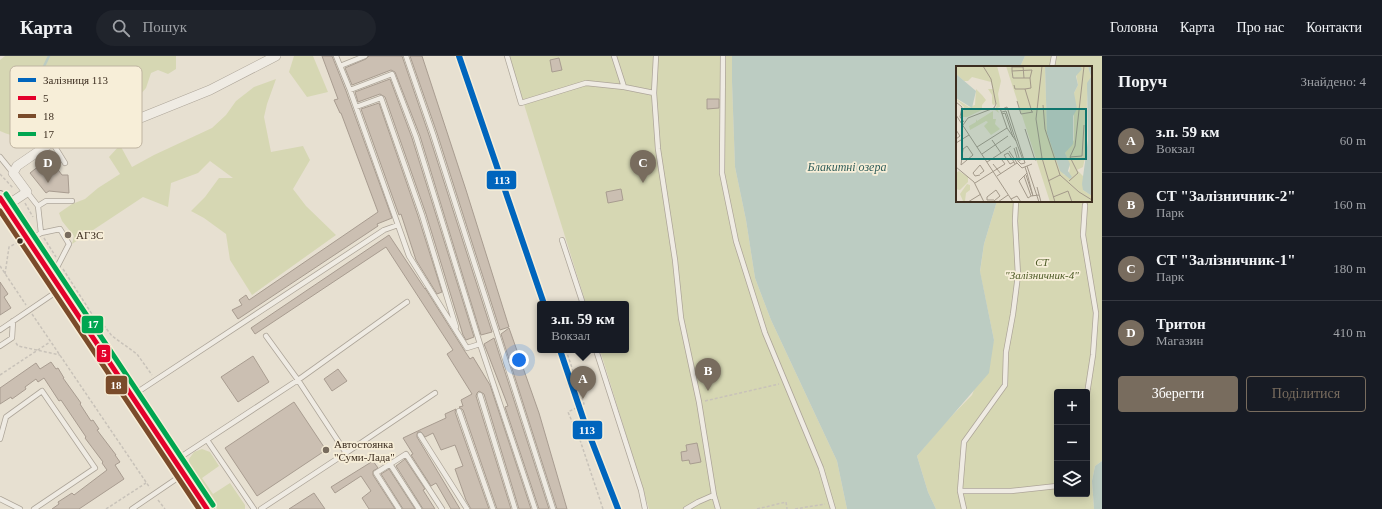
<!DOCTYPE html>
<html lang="uk">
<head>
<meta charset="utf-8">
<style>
	body { margin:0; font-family:"Times New Roman",serif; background:#20242c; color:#f1f3f6 }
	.controls { position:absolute; right:12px; bottom:12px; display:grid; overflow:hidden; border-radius:4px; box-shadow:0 2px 10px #0003 }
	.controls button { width:36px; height:36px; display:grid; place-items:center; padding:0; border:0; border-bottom:1px solid #363941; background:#171b24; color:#f1f3f6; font:20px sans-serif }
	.you { position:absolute; left:519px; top:304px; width:14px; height:14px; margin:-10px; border:3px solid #fff; border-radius:50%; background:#1a73e8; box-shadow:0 0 0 6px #1a73e833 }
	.badge { display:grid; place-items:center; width:26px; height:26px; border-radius:50%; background:#786c5e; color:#fff; font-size:13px; font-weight:700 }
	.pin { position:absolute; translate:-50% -33px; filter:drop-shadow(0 1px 2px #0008) }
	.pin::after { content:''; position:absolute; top:21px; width:14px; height:12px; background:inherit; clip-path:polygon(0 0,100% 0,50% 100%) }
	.popup { position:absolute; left:537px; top:245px; width:92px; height:52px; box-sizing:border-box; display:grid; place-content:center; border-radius:4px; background:#171b24; filter:drop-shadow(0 1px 3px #0005); font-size:13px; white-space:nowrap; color:#9ea1a6 }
	.popup b { font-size:15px; color:#f1f3f6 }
	.popup::after { content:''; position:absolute; left:50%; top:100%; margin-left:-8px; border:8px solid transparent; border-top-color:#171b24 }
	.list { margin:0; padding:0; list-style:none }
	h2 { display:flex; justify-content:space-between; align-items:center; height:52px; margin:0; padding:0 16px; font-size:17px }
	h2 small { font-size:13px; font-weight:400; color:#9ea1a6 }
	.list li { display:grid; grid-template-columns:26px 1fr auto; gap:12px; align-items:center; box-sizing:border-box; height:64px; padding:0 16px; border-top:1px solid #363941 }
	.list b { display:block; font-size:15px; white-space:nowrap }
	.list p { margin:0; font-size:13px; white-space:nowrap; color:#9ea1a6 }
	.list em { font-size:13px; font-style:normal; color:#9ea1a6 }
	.actions { display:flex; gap:8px; padding:12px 16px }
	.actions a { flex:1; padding:9px 0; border:1px solid #786c5e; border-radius:4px; text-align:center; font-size:14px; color:#786c5e }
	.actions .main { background:#786c5e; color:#fff }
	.icon { flex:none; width:22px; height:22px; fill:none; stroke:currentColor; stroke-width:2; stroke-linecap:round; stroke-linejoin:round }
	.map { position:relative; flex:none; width:1102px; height:453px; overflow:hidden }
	header { display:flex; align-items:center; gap:24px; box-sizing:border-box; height:56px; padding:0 20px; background:#171b24; border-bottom:1px solid #363941 }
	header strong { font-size:19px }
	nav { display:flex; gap:22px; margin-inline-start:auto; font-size:14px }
	.search { width:280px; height:36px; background:#20242c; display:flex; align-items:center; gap:10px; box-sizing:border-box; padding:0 14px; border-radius:22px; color:#9ea1a6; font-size:15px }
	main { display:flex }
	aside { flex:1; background:#171b24 }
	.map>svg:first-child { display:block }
	.green { fill:#d6d7b3; fill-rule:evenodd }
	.water { fill:#bcccc2 }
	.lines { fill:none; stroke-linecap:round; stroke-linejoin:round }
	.stream { stroke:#bcccc2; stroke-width:2.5 }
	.building { fill:#cbbfb2; stroke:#a89c90 }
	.lane-casing { stroke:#ada599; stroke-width:6 }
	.street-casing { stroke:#ada599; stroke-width:10 }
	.primary-casing { stroke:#928b80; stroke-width:16 }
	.path { stroke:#c8c2b9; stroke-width:1.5; stroke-dasharray:3 2; stroke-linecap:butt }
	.lane { stroke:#efebe3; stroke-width:4.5 }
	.street { stroke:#efebe3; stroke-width:9 }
	.primary { stroke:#e6e1d4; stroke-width:14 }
	.bus-1-casing { stroke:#f7eed8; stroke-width:8 }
	.bus-2-casing { stroke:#f7eed8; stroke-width:8 }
	.bus-3-casing { stroke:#f7eed8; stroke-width:8 }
	.bus-1 { stroke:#e4002b; stroke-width:5 }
	.bus-2 { stroke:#7a4b2a; stroke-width:5 }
	.bus-3 { stroke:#00a651; stroke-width:5 }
	.rail-1-casing { stroke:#f7eed8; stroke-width:9 }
	.rail-1 { stroke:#0065bd; stroke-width:6 }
	.poi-dot { fill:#786c5e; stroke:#f7eed8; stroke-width:1.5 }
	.bus-dot { fill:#3d2e20; stroke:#f7eed8; stroke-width:1.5 }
	.labels { text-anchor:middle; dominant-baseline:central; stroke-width:3.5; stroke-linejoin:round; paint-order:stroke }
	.poi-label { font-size:11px; fill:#3d2e20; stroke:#f7eed8; text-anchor:start }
	.park-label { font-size:11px; font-style:italic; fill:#4d5a26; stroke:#f7eed8 }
	.water-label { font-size:12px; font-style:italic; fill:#2f5d5a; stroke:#f7eed8 }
	.inset-road { fill:none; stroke:#a3998a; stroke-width:1 }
	.view { fill:#0f766e; fill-opacity:0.15; stroke:#0f766e; stroke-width:2 }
	.inset-edge { fill:none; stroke:#3d2e20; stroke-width:2 }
	.key { fill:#f7eed8; stroke:#bfb4a1; stroke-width:1 }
	.key-label { font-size:11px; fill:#3d2e20 }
	.line-badge { stroke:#f7eed8; stroke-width:1.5 }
	.badge-label { font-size:11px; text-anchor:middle; font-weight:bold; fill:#fff }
</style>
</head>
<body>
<header>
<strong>Карта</strong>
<div class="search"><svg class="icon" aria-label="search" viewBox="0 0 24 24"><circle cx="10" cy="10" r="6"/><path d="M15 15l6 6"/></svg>Пошук</div>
<nav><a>Головна</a><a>Карта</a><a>Про нас</a><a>Контакти</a></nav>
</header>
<main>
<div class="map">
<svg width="1102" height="453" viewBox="0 0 1102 453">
	<rect width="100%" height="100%" fill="#e7e0d1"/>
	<path class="green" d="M 5,0 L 176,0 L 176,13 L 168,18 L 158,14 L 151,17 L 146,32 L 139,40 L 121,43 L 102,41 L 93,34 L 92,48 L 90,50 L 76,51 L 65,56 L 55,64 L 47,68 L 41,79 C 28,83 12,81 0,75 L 0,4 Z
		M 294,0 L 313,0 L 328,36 L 307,41 L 289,16 Z
		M 509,0 L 732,0 L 732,26 L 735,111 L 746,164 L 755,222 L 771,264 L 837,405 L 847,453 L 649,453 L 600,294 L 626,294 L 626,248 L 586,248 Z
		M 1025,0 L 1102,0 L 1102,405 L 1095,410 L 1092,425 L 1094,453 L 936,453 L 928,436 L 917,400 L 942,370 L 972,339 L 994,284 L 980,216 L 984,188 L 997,145 L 1091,145 L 1091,11 L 1020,11 ZM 1057,336 L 1087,336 L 1087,438 L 1057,438 Z
		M 276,23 L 267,48 L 264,61 L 271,96 L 303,90 L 310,104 L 293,133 L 306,150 L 336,179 L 252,239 L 230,204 L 226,178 L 204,162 L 191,155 L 205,141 L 219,122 L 233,122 L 210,105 L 198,117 L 171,127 L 168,151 L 143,141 L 72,188 L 74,180 L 62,165 L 59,157 L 72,148 L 85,143 L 98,132 L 120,118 L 109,101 L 120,89 L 132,111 L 154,99 L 212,72 L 226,59 L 236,45 L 254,31 Z
		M 202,393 L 210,396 L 219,410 L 202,422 L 213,438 L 230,427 L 245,449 L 245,453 L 217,453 L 189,412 L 189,403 L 194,396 Z"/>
	<path class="water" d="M 732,0 L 1025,0 L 1020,11 L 957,11 L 957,145 L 997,145 L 984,188 L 980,215 L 994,284 L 989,317 L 917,400 L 928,436 L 936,453 L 847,453 L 837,405 L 771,264 L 755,222 L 746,164 L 735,111 L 732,26 Z
		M 1102,405 L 1102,453 L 1094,453 L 1092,425 L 1095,410 Z"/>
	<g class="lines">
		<path class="stream" d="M 21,58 L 49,0"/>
	</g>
	<path class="building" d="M 322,0 L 332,0 L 346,35 L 392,162 L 377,168 L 378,170 L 238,263 L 232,254 L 242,249 L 239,244 L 246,239 L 249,244 L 378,156 L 341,57 L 340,57 L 334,44 L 338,43 Z
		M 369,0 L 402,0 L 429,79 L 492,276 L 481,279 L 420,80 L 395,16 L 391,14 L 352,29 L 345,12 L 366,3 Z
		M 410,0 L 422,0 L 466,134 L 509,271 L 500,274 L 437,77 Z
		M 559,2 L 562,14 L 552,16 L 550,4 Z
		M 390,23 L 412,82 L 474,281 L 466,284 L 463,279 L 426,158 L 385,41 L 380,38 L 358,46 L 355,36 Z
		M 707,43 L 719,43 L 719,52 L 707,53 Z
		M 379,47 L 418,160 L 442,236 L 437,238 L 416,204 L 401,158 L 399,159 L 361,53 Z
		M 49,102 L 62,119 L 68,119 L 69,137 L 49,135 L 46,137 L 30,117 Z
		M 621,133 L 623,144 L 608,147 L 606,136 Z
		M 389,179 L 425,233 L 425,232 L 464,294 L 470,303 L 473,301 L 490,329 L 531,453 L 519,453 L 484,338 L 479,335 L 477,337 L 476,340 L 511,453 L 497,453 L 463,354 L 459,351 L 463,350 L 461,344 L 472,338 L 447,298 L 453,294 L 386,191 L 255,278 L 251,272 Z
		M 0,226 L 8,238 L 4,241 L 11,252 L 0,259 Z
		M 509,272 L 539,357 L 567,453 L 557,453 L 501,278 Z
		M 494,282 L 549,453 L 539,453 L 505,351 L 508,350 L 488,298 L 484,288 Z
		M 253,300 L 269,326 L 238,346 L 221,321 Z
		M 51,306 L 56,313 L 58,312 L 64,322 L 63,322 L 81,347 L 80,348 L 91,365 L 93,364 L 99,373 L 97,374 L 116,399 L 115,399 L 120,406 L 115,409 L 124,423 L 79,453 L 52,453 L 59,448 L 58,446 L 72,437 L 74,439 L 107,414 L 102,407 L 103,406 L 85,382 L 86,381 L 61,344 L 59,345 L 44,322 L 38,326 L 36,323 L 25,331 L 26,333 L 12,343 L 11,341 L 0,348 L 0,332 L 36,307 L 40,313 Z
		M 338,313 L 347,325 L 332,335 L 324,323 Z
		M 294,346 L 326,394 L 257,440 L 225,392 Z
		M 456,353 L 455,356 L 489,453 L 471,453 L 466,444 L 455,413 L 463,410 L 455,389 L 441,394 L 433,377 L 425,381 L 421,376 L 418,376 L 417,378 L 417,381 L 460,453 L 451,453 L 436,427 L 431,430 L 411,399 L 413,398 L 403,382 L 422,373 L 446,362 L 445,358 Z
		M 697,387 L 701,406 L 690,408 L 689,404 L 682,405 L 681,396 L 687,395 L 686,389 Z
		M 405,403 L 425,433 L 423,434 L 435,453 L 423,453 L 396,410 Z
		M 373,405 L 378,412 L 373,415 L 373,419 L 395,453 L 369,453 L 362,442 L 371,435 L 361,420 L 335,437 L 331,431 Z
		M 389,413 L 415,453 L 403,453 L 381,418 Z
		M 314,437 L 325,453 L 289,453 Z"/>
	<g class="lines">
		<defs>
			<path id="lane" d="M 336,0 L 350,34 L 398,169
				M 406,0 L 433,78 L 553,453
				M 507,0 L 521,47 L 586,27 L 624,31 L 654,37
				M 614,0 L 624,31
				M 656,0 L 654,37 L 658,93 L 675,204 L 681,262 L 699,346 L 714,439 L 718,453
				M 723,0 L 722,117 L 736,185 L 765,277 L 821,412 L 833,453
				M 340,10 L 365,0
				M 1052,11 L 1054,0
				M 356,51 L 381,42 L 422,159 L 456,271
				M 52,86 L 65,107
				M 0,101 L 13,117
				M 27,136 L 38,150 L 41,177
				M 1085,149 L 1083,179 L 1096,257 L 1093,299 L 1087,338
				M 38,150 L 46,145 L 72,145
				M 30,184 L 41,177 L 60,173 L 69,188 L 53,219
				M 562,184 L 583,248
				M 0,274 L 59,234
				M 266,280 L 298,324 L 346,397 L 435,337
				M 480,288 L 535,453
				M 0,290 L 12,282 L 13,265
				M 596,294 L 641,434 L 645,453
				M 133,339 L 384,174 L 398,169 L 409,200 L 467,292 L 480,288 L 416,81 L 392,18 L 350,34
				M 480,339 L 515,453
				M 459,355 L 493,453
				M 420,379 L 467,453
				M 0,383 L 6,361 L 42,335 L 95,412 L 34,453
				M 207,384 L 254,453
				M 176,404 L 298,324 L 407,246
				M 390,408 L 419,453
				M 960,435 L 1011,435 L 1057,430
				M 0,443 L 20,453
				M 132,453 L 182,419
				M 261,453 L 346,397
				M 399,453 L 376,417 L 406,398 L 442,453
				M 686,453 L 698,446 L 714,439
				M 964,453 L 960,435 L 964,386 L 1005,329 L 1006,296 L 1013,258 L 1018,219 L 1015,165 L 1016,145"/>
			<path id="street" d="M 6,150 L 27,136 L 13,117 L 17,110 L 52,86 L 86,74 L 123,69 L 210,34 L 276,0"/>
			<path id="primary" d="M 0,142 L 207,453"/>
		</defs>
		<use href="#lane" class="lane-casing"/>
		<use href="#street" class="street-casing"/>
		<use href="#primary" class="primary-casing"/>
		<path class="path" d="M 0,118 L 13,132
			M 25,147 L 33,161
			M 44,182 L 56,201
			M 0,210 L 26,249
			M 63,213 L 97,266 L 105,271 L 112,280 L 137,298 L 152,319
			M 5,218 L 9,191 L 17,187
			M 32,258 L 150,432
			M 16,287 L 18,290 L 60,299
			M 566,294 L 584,348 L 568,356 L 580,384 L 603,453
			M 0,319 L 50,286
			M 705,345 L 779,328
			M 158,444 L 165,453
			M 106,453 L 146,427
			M 757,453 L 786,446 L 787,453
			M 795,453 L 825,448"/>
		<use href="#lane" class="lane"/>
		<use href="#street" class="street"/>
		<use href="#primary" class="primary"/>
		<defs>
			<path id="bus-1" d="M 0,142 L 207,453"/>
			<path id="bus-2" d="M 0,155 L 199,453"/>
			<path id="bus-3" d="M 6,138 L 213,449"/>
		</defs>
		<use href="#bus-1" class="bus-1-casing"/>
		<use href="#bus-2" class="bus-2-casing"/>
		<use href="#bus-3" class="bus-3-casing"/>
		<use href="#bus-1" class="bus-1"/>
		<use href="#bus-2" class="bus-2"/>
		<use href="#bus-3" class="bus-3"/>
		<defs>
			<path id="rail-1" d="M 459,0 L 544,248
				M 560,294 L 584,365 L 618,453"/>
		</defs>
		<use href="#rail-1" class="rail-1-casing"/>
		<use href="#rail-1" class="rail-1"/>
	</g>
	<g class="poi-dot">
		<circle cx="68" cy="179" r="4"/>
		<circle cx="326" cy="394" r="4"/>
	</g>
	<circle class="bus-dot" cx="20" cy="185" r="3.5"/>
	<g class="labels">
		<g class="poi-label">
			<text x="76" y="179">АГЗС</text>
			<text x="334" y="388">Автостоянка<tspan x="334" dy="13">"Суми-Лада"</tspan></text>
		</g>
		<g class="park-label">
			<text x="1042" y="206">СТ<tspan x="1042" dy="13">"Залізничник-4"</tspan></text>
		</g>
		<g class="water-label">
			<text x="847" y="111">Блакитні озера</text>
		</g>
	</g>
	<g transform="translate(956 10)">
		<rect width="136" height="136" fill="#e7e0d1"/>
		<path d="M 0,0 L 41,0 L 45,15 L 42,28 L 44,41 L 41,42 L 43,47 L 39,44 L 41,38 L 37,39 L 36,37 L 36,29 L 32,23 L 37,23 L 35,16 L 16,11 L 12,15 L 8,15 L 0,8 ZM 50,0 L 89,0 L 91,67 L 108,109 L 113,107 L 114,102 L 109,87 L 118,74 L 118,27 L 122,19 L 120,7 L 124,4 L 124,0 L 132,0 L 135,11 L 131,31 L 130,87 L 127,101 L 121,104 L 127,110 L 127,124 L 136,130 L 136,136 L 94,136 ZM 20,23 L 26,29 L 22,33 L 26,29 L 30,34 L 26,39 L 26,44 L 11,51 L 6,51 L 8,41 L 0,33 L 13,41 L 19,39 ZM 37,45 L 37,53 L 40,53 L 39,58 L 44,63 L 35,69 L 28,60 L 32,56 L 30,55 L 14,64 L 13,60 L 20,56 L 20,53 L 21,55 ZM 3,105 L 12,111 L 12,116 L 4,124 L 0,123 L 0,107 ZM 11,118 L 14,119 L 14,124 L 10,127 L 9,135 L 7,135 L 4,128 Z" fill="#d6d7b3"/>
		<path d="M 89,0 L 124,0 L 126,3 L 120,10 L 122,19 L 118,27 L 121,43 L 117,50 L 117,78 L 109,87 L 114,98 L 112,105 L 116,111 L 114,113 L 104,105 L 91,67 ZM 132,0 L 136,0 L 136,130 L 127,124 L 126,118 L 132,74 L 131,17 L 135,11 ZM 0,8 L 20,25 L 16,42 L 0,32 Z" fill="#bcccc2"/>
		<path class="inset-road" d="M 67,0 L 68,12 L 74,12 L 75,22 L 69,23 L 76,46M 86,0 L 80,53 L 86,92 L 99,136M 67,1 L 56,1 L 56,5 L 76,4 L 74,12M 56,5 L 57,12 L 68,12M 58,19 L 59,23 L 69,23M 61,35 L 65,48 L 77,46M 0,36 L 6,41 L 4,51 L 8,56M 87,39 L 89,63 L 104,109M 44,42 L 51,62M 44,44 L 51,41 L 69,97 L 65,98 L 62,95 L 58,82M 46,48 L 49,47 L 57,71M 0,49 L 57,136M 7,59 L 12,52 L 38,42 L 40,38 L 35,13 L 27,0M 69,63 L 79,94 L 86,92M 0,64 L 4,70 L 0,73M 36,74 L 45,87 L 55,80M 60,75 L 67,94M 0,77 L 13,69M 11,80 L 17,89 L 5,99 L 7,83 ZM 21,81 L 51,62 L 60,75 L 50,45 L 46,46M 60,81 L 64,95M 53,85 L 61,97M 26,88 L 52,70M 114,91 L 126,90 L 128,59M 31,96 L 45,87M 58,96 L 54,98 L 48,89 L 52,87 L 58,96 L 59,98M 37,98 L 41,103 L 49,98 L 46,94M 71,100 L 83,136M 0,101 L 18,116 L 28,136M 69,101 L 71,107 L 68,110 L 75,130 L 83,129M 71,107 L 77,130M 24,108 L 28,105 L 24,99 L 17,107 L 19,110 L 24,109M 70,109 L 77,130M 41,110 L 61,97 L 66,102 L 76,98M 68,110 L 63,115 L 72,132 L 75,130M 92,115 L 104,109 L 123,126 L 136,134M 113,115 L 122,107 L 114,91 L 119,80 L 128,0M 19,117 L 41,103 L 45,108M 81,121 L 85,136M 97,131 L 112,125 L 116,136M 55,133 L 61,130 L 65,136M 38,134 L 31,134 L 31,131 L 40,124 L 44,130 L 38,135M 12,136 L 25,128M 42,136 L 52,129"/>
		<path class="view" d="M 6,43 L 130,43 L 130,93 L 6,93 Z"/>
		<rect width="136" height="136" class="inset-edge"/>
	</g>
	<rect x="10" y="10" width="132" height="82" rx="6" class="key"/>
	<rect x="18" y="22" width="18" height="4" fill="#0065bd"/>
	<rect x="18" y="40" width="18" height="4" fill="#e4002b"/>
	<rect x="18" y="58" width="18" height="4" fill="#7a4b2a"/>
	<rect x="18" y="76" width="18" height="4" fill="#00a651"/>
	<g class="key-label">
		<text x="43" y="28">Залізниця 113</text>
		<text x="43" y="46">5</text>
		<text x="43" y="64">18</text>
		<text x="43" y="82">17</text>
	</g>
	<g class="line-badge">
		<rect x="486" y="114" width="31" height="20" rx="4" fill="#0065bd"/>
		<rect x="81" y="259" width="23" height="19" rx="4" fill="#00a651"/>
		<rect x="96" y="288" width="15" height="19" rx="4" fill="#e4002b"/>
		<rect x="105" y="319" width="23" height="20" rx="4" fill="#7a4b2a"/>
		<rect x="572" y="364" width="31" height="20" rx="4" fill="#0065bd"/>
	</g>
	<g class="badge-label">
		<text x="502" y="128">113</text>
		<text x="93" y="272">17</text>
		<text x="104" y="301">5</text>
		<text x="116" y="333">18</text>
		<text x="587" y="378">113</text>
	</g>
</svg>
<div class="controls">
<button>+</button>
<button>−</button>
<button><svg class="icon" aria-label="layers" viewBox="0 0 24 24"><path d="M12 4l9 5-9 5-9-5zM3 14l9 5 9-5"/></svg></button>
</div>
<div class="you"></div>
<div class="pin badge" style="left:583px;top:343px">A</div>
<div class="popup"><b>з.п. 59 км</b>Вокзал</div>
<div class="pin badge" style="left:708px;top:335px">B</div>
<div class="pin badge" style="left:643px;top:127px">C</div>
<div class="pin badge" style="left:48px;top:127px">D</div>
</div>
<aside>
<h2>Поруч<small>Знайдено: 4</small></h2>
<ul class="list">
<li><span class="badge">A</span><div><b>з.п. 59 км</b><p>Вокзал</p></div><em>60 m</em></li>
<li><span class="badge">B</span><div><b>СТ &quot;Залізничник-2&quot;</b><p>Парк</p></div><em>160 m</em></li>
<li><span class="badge">C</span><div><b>СТ &quot;Залізничник-1&quot;</b><p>Парк</p></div><em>180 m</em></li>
<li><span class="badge">D</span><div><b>Тритон</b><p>Магазин</p></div><em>410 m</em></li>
</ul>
<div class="actions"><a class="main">Зберегти</a><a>Поділитися</a></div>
</aside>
</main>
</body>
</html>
